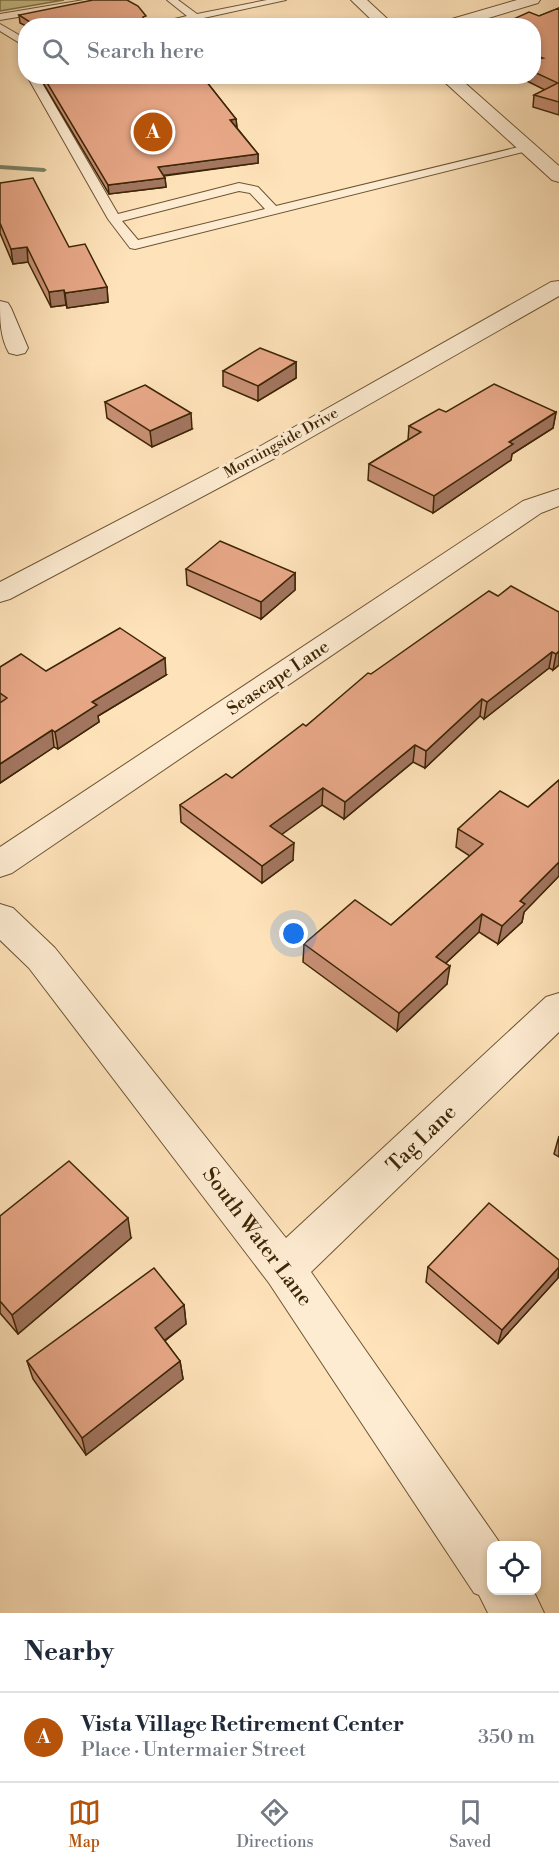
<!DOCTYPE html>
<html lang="en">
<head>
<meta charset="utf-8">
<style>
	body { margin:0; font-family:"Libre Bodoni",serif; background:#f2f2f3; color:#1f2937 }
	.controls { position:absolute; right:18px; bottom:18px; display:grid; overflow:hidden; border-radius:12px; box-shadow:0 3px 9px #0003 }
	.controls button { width:54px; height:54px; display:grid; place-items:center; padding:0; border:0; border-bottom:2px solid #e0e1e3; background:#fff; color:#1f2937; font:30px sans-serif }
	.you { position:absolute; left:294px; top:934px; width:21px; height:21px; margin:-15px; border:4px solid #fff; border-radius:50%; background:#1a73e8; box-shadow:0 0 0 9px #1a73e833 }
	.badge { display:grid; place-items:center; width:39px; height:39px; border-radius:50%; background:#b45309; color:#fff; font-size:20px; font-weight:700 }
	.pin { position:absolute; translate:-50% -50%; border:3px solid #fff; box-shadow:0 2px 6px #0006 }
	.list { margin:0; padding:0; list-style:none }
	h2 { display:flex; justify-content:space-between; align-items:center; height:78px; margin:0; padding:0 24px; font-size:26px }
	h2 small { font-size:20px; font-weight:400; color:#747a83 }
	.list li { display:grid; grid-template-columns:39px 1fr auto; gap:18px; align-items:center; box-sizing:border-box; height:90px; padding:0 24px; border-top:2px solid #e0e1e3 }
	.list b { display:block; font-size:22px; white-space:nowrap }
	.list p { margin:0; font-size:20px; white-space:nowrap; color:#747a83 }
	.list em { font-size:20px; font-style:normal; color:#747a83 }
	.icon { flex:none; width:33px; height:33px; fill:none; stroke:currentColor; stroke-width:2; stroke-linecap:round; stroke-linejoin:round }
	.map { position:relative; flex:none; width:559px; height:1613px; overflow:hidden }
	.search { position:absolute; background:#fff; box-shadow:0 3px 9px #0003; left:18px; right:18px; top:18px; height:66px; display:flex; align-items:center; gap:15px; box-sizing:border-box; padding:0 21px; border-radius:24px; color:#747a83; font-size:22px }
	.sheet { height:168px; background:#fff }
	nav { display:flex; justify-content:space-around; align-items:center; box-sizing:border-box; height:84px; border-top:2px solid #e0e1e3; background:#fff; font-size:16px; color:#747a83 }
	nav a { display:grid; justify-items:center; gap:3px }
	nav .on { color:#b45309 }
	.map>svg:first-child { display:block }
	.green { fill:#c6c18b; stroke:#827448; stroke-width:1.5 }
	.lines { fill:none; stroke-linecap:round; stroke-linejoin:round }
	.stream { fill:#798268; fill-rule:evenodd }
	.service-casing { stroke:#6d5533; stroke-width:2 }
	.minor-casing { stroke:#6d5533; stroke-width:2 }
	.tertiary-casing { stroke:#6d5533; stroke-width:2 }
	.service { fill:#feecd2; fill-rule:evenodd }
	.minor { fill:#feecd2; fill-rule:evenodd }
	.tertiary { fill:#feecd2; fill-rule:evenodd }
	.wall { fill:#c89075; stroke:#3d2606; stroke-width:1.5 }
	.shaded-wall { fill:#a2765f; stroke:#3d2606; stroke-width:1.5 }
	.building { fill:#e8a888; stroke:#3d2606; stroke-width:1.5 }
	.labels { text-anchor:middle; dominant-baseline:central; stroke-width:6; stroke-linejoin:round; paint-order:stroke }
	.far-street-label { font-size:15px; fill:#3d2606; stroke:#feecd2 }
	.street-label { font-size:18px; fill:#3d2606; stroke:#feecd2 }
	.near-street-label { font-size:21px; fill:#3d2606; stroke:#feecd2 }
</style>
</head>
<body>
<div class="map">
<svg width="559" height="1613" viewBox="0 0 559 1613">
	<rect width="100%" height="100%" fill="#fee2b9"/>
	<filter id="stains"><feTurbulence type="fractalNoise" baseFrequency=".00333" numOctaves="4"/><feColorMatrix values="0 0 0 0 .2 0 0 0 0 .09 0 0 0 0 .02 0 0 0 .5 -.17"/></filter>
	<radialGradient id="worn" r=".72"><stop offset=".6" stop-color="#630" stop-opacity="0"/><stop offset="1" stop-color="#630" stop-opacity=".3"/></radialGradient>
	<path class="green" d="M 0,0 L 64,0 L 0,11 Z"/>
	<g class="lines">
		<path class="stream" d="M 0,165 L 44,168 L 47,170 L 44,172 L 0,169 Z"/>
		<defs>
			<path id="service" d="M 84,0 L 106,0 L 101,3 L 0,20 L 0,14 Z
				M 167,0 L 178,0 L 197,14 L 267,0 L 286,0 L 167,26 L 145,26 L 187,16 Z
				M 0,24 L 26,39 L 26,47 L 0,31 Z
				M 27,76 L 38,76 L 118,214 L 239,183 L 258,187 L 276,206 L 527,145 L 533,148 L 531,150 L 135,249 L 130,248 L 108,219 ZM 239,191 L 250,193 L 265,209 L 138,240 L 122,221 Z"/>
			<path id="minor" d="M 351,0 L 367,0 L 395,26 L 378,26 Z
				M 517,0 L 540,0 L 538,3 L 462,26 L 437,26 L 438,23 Z
				M 438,76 L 457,76 L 559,166 L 559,182 L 552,180 Z
				M 0,301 L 8,303 L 11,308 L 28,348 L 25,353 L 17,355 L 9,353 C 0,337 0,320 0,301 Z
				M 559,489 L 559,506 L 541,513 L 12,873 L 0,877 L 0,847 L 523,501 Z
				M 0,904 L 13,908 L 55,948 L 286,1238 L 546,997 L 559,993 L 559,1032 L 311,1272 L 502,1546 L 492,1546 L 492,1590 L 533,1590 L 544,1613 L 488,1613 L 479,1595 L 474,1593 L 269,1283 L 29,968 L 0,940 Z"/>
			<path id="tertiary" d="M 559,281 L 559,296 L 275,458 L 10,599 L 0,602 L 0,582 L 257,448 L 551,282 Z"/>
		</defs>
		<use href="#service" class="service-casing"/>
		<use href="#minor" class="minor-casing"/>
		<use href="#tertiary" class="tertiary-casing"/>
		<use href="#service" class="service"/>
		<use href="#minor" class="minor"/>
		<use href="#tertiary" class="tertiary"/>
	</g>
	<path class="wall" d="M 559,8 L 559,115 L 533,107 L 534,95 L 545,90 L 517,76 L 534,76 L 534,26 L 539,16 Z
		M 19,15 L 146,20 L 154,26 L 26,26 L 20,23 Z
		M 39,76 L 202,76 L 236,119 L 237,128 L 258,154 L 258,163 L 164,176 L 165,178 L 166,187 L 109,194 Z
		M 0,183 L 107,287 L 108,302 L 67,308 L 66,305 L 51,307 L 28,262 L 13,264 L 0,233 Z
		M 296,362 L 296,378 L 258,401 L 223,386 L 223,371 Z
		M 105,402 L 192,429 L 152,447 L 107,418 Z
		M 446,412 L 556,412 L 553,428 L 512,454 L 511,460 L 433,513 L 368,480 L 369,464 L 408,440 L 409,426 Z
		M 186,569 L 295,573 L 295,590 L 261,619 L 187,585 Z
		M 498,596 L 559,612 L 559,665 L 553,670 L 549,668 L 484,719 L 480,716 L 425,768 L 413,762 L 344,819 L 322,805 L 281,834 L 293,860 L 262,883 L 181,822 L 180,805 L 232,778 L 306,726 L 371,674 Z
		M 0,667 L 46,671 L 166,675 L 98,716 L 99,722 L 58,749 L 54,747 L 0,783 Z
		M 559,780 L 559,876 L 524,912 L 522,922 L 498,944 L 479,932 L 446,963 L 447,984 L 397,1031 L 303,962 L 304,944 L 391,925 L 470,856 L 456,847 L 458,829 L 528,807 Z
		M 559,1136 L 559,1157 L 554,1154 Z
		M 0,1216 L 131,1238 L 18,1334 L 0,1313 Z
		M 559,1260 L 558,1278 L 498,1344 L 426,1282 L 428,1267 Z
		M 184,1305 L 186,1324 L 165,1341 L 180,1361 L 183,1379 L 86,1455 L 33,1379 L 27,1361 Z"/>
	<path class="shaded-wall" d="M 236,119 L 237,128 L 230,120 Z
		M 258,154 L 258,163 L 159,176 L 158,167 Z
		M 165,178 L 166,187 L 109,194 L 108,185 Z
		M 27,247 L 28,262 L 13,264 L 11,249 Z
		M 107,287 L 108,302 L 67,308 L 65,293 Z
		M 64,290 L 66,305 L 51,307 L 49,292 Z
		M 296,362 L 296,378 L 258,401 L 258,386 Z
		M 556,412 L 553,428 L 512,454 L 511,460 L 433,513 L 434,496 L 509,442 Z
		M 191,413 L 192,429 L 152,447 L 150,431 Z
		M 295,573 L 295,590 L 261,619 L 261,602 Z
		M 559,651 L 559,665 L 553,670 L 556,654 Z
		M 552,652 L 549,668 L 484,719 L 487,702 Z
		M 165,658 L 166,675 L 98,716 L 99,722 L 58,749 L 55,732 L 92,702 Z
		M 482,699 L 480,716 L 425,768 L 426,751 Z
		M 52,730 L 54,747 L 0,783 L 0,764 Z
		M 415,745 L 413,762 L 344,819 L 345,802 Z
		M 323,788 L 322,805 L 270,843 L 270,826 Z
		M 294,843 L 293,860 L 262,883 L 262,866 Z
		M 559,862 L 559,876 L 524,912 L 522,922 L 498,944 L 502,926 L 520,901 Z
		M 482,914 L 479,932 L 434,974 L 436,957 Z
		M 450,966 L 447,984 L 397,1031 L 399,1013 Z
		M 128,1218 L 131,1238 L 18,1334 L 12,1315 Z
		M 559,1267 L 558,1278 L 498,1344 L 502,1330 Z
		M 184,1305 L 186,1324 L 157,1346 L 155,1328 Z
		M 180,1361 L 183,1379 L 86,1455 L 82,1438 Z"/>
	<path class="building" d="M 93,0 L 127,0 L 138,6 L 146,16 L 143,17 L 143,20 L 150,20 L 154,26 L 36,26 L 19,15 Z
		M 559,8 L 559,102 L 534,95 L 558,83 L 534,72 L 534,60 L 543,58 L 534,55 L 534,26 L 498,26 L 529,12 L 539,16 Z
		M 43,76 L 202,76 L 236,119 L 230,120 L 258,154 L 158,167 L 165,178 L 108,185 Z
		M 33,178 L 69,247 L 85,244 L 107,287 L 65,293 L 64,290 L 49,292 L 27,247 L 11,249 L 0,223 L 0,183 Z
		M 260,348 L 296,362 L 258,386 L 223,371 Z
		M 494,384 L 556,412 L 509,442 L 513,444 L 434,496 L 369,464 L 421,432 L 409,426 L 439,409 L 446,412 Z
		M 145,385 L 191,413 L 150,431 L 105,402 Z
		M 220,541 L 295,573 L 261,602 L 186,569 Z
		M 511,586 L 559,612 L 559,651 L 556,654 L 552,652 L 487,702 L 482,699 L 426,751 L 415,745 L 345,802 L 323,788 L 270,826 L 294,843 L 262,866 L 180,805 L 226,774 L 232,778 L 303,724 L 306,726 L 368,673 L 371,674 L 489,591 L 498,596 Z
		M 120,628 L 165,658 L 92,702 L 97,705 L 55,732 L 52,730 L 0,764 L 0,703 L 7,698 L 0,693 L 0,667 L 21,654 L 46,671 Z
		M 559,780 L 559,862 L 520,901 L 525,904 L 502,926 L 482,914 L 436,957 L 450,966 L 399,1013 L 304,944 L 355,900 L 391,925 L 483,844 L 458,829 L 500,791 L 528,807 Z
		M 69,1161 L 128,1218 L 12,1315 L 0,1301 L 0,1216 Z
		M 489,1203 L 559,1260 L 559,1267 L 502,1330 L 428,1267 Z
		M 154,1268 L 184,1305 L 155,1328 L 180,1361 L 82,1438 L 27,1361 Z"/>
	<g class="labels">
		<g class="far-street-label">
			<text transform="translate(281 443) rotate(-29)">Morningside Drive</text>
		</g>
		<g class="street-label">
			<text transform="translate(278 678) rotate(-34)">Seascape Lane</text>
		</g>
		<g class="near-street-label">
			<text transform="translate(422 1139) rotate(-44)">Tag Lane</text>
			<text transform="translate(257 1237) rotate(53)">South Water Lane</text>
		</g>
	</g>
	<rect width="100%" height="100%" filter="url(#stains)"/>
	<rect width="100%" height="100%" fill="url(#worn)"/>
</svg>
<div class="controls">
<button><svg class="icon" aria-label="locate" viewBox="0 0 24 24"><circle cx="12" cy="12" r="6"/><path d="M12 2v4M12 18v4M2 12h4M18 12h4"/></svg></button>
</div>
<div class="you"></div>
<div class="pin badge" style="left:153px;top:132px">A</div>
<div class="search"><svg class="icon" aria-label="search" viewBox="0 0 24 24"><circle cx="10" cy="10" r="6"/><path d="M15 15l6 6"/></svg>Search here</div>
</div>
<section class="sheet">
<h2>Nearby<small></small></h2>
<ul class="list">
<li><span class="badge">A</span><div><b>Vista Village Retirement Center</b><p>Place · Untermaier Street</p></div><em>350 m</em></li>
</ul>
</section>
<nav>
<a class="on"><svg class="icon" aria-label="map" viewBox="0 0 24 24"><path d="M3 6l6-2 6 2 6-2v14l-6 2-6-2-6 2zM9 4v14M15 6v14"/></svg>Map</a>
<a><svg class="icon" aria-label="directions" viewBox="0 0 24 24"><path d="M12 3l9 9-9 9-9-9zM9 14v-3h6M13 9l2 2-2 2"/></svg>Directions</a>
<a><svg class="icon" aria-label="saved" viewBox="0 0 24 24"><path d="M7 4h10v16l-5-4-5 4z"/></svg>Saved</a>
</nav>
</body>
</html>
